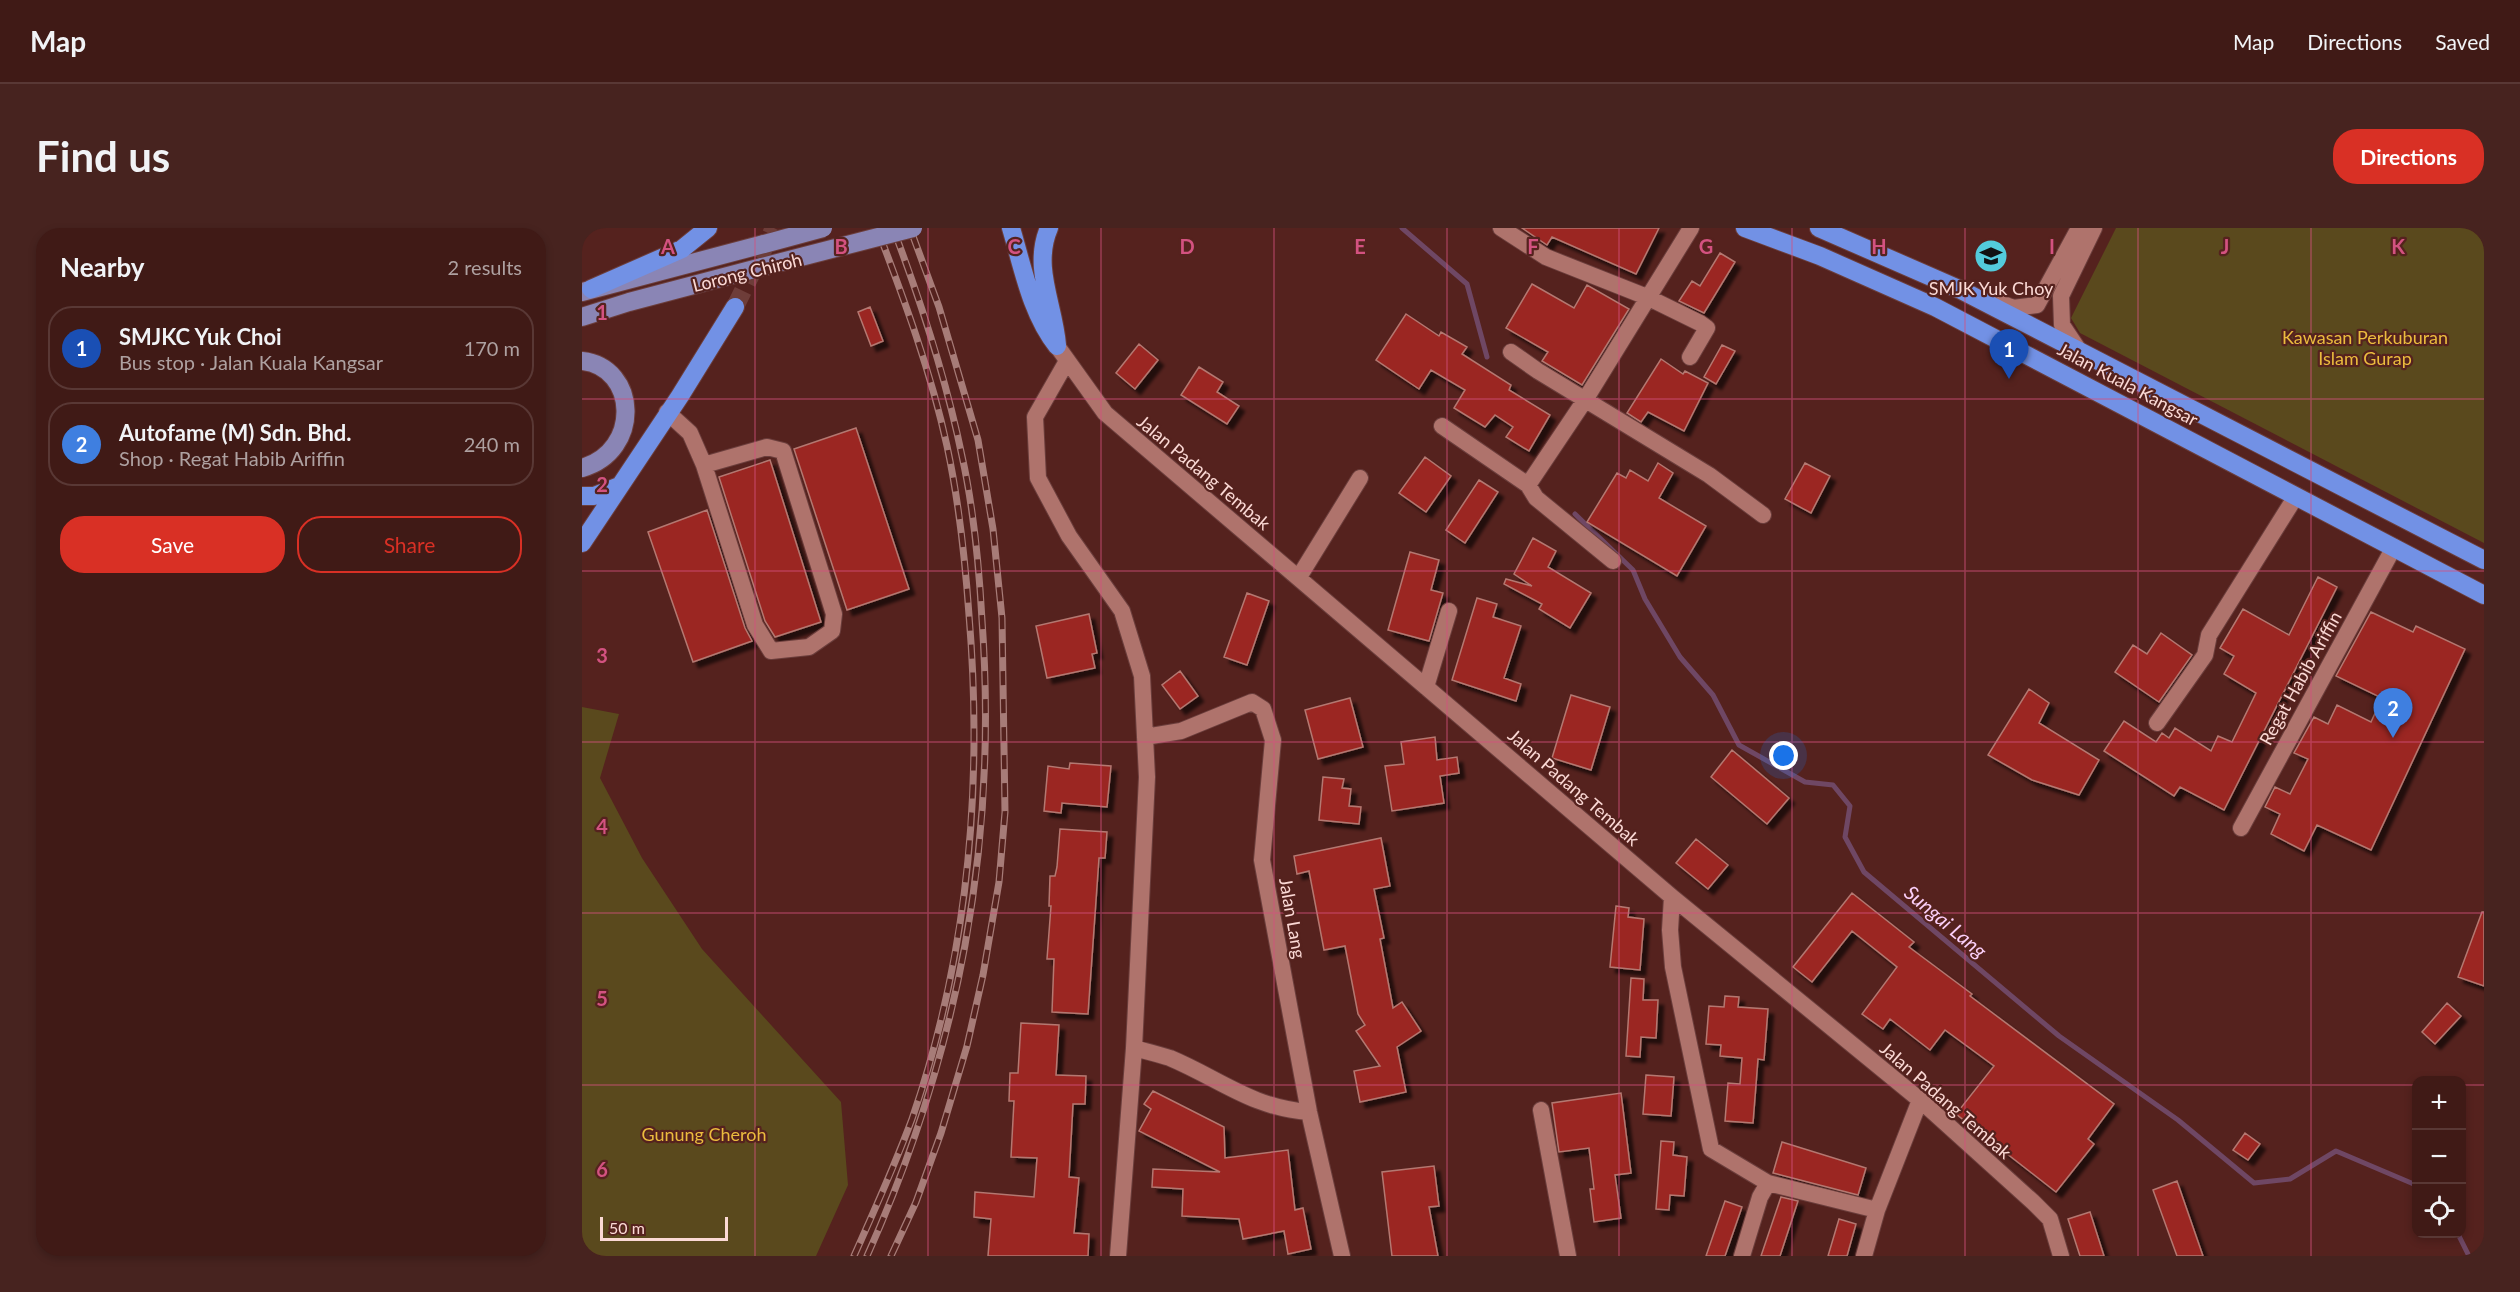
<!DOCTYPE html>
<html lang="en">
<head>
<meta charset="utf-8">
<style>
	body { margin:0; font-family:Lato,sans-serif; background:#47231f; color:#f1f3f6 }
	.controls { position:absolute; right:18px; bottom:18px; display:grid; overflow:hidden; border-radius:12px; box-shadow:0 3px 9px #0003 }
	.controls button { width:54px; height:54px; display:grid; place-items:center; padding:0; border:0; border-bottom:2px solid #593835; background:#401a16; color:#f1f3f6; font:30px sans-serif }
	.scale { position:absolute; left:18px; bottom:15px; width:128px; box-sizing:border-box; padding-left:6px; border:3px solid #fbd9d5; border-top:0; font-size:16px; line-height:21px; white-space:nowrap; color:#fbd9d5; -webkit-text-stroke:4px #55221e; paint-order:stroke }
	.you { position:absolute; left:1202px; top:528px; width:21px; height:21px; margin:-15px; border:4px solid #fff; border-radius:50%; background:#1a73e8; box-shadow:0 0 0 9px #1a73e833 }
	.badge { display:grid; place-items:center; width:39px; height:39px; border-radius:50%; background:#d93025; color:#fff; font-size:20px; font-weight:700 }
	.pin { position:absolute; translate:-50% -50px; filter:drop-shadow(0 2px 3px #0008) }
	.pin::after { content:''; position:absolute; top:32px; width:21px; height:18px; background:inherit; clip-path:polygon(0 0,100% 0,50% 100%) }
	.list { margin:0; padding:0; list-style:none }
	h2 { display:flex; justify-content:space-between; align-items:center; height:78px; margin:0; padding:0 24px; font-size:26px }
	h2 small { font-size:20px; font-weight:400; color:#aea1a1 }
	.list li { display:grid; grid-template-columns:39px 1fr auto; gap:18px; align-items:center; box-sizing:border-box; height:84px; margin:0 12px 12px; padding:0 12px; border:2px solid #593835; border-radius:24px }
	.list b { display:block; font-size:22px; white-space:nowrap }
	.list p { margin:0; font-size:20px; white-space:nowrap; color:#aea1a1 }
	.list em { font-size:20px; font-style:normal; color:#aea1a1 }
	.actions { display:flex; gap:12px; padding:18px 24px }
	.actions a { flex:1; padding:14px 0; border:2px solid #d93025; border-radius:24px; text-align:center; font-size:21px; color:#d93025 }
	.actions .main { background:#d93025; color:#fff }
	.icon { flex:none; width:33px; height:33px; fill:none; stroke:currentColor; stroke-width:2; stroke-linecap:round; stroke-linejoin:round }
	.map { position:relative; flex:none; width:1902px; height:1028px; overflow:hidden; border-radius:24px }
	header { display:flex; align-items:center; gap:36px; box-sizing:border-box; height:84px; padding:0 30px; background:#401a16; border-bottom:2px solid #593835 }
	header strong { font-size:28px }
	nav { display:flex; gap:33px; margin-inline-start:auto; font-size:21px }
	.intro { display:flex; align-items:center; justify-content:space-between; box-sizing:border-box; height:144px; padding:0 36px }
	h1 { margin:0; font-size:42px }
	.button { padding:15px 27px; border-radius:24px; background:#d93025; color:#fff; font-size:21px; font-weight:700 }
	main { display:flex; gap:36px; padding:0 36px }
	aside { flex:1; background:#401a16; border-radius:24px; box-shadow:0 3px 9px #0003 }
	.map>svg:first-child { display:block }
	.green { fill:#5a491d }
	.lines { fill:none; stroke-linecap:round; stroke-linejoin:round }
	.stream { stroke:#6f4764; stroke-width:5 }
	.building { fill:#9b2622; stroke:#b47871; stroke-width:1.5; filter:url(#shadow) }
	.highway-tunnel { stroke:#6e3d39; stroke-width:18; stroke-dasharray:18 9; stroke-linecap:butt }
	.minor-casing { stroke:#6b3e3c; stroke-width:18 }
	.major-casing { stroke:#6b3e3c; stroke-width:20 }
	.highway-casing { stroke:#6b3e3c; stroke-width:20 }
	.minor { stroke:#af736c; stroke-width:16 }
	.major { stroke:#8a85b5; stroke-width:18 }
	.highway { stroke:#7291e5; stroke-width:18 }
	.rail-casing { stroke:#a77c78; stroke-width:7 }
	.rail { stroke:#55221e; stroke-width:4.5; stroke-dasharray:14; stroke-linecap:butt }
	.major-bridge-casing { stroke:#6b3e3c; stroke-width:20; stroke-linecap:butt }
	.major-bridge { stroke:#8a85b5; stroke-width:18 }
	.grid { fill:none; stroke:#d35280; stroke-width:1.5; stroke-opacity:0.55 }
	.labels { text-anchor:middle; dominant-baseline:central; stroke-width:4.5; stroke-linejoin:round; paint-order:stroke }
	.street-label { font-size:18px; fill:#fbd9d5; stroke:#55221e }
	.poi-label { font-size:18px; fill:#fbd9d5; stroke:#55221e }
	.park-label { font-size:18px; fill:#ebbc3e; stroke:#55221e }
	.water-label { font-size:20px; font-style:italic; fill:#fbcff9; stroke:#55221e }
	.grid-label { font-size:20px; text-anchor:middle; font-weight:bold; fill:#d35280; stroke:#55221e; stroke-width:4.5; stroke-linejoin:round; paint-order:stroke }
</style>
</head>
<body>
<header>
<strong>Map</strong>
<nav><a>Map</a><a>Directions</a><a>Saved</a></nav>
</header>
<div class="intro"><h1>Find us</h1><a class="button">Directions</a></div>
<main>
<aside>
<h2>Nearby<small>2 results</small></h2>
<ul class="list">
<li><span class="badge" style="background:#1a4fb4">1</span><div><b>SMJKC Yuk Choi</b><p>Bus stop · Jalan Kuala Kangsar</p></div><em>170 m</em></li>
<li><span class="badge" style="background:#3f7fe0">2</span><div><b>Autofame (M) Sdn. Bhd.</b><p>Shop · Regat Habib Ariffin</p></div><em>240 m</em></li>
</ul>
<div class="actions"><a class="main">Save</a><a>Share</a></div>
</aside>
<div class="map">
<svg width="1902" height="1028" viewBox="0 0 1902 1028">
	<defs>
		<filter id="shadow"><feDropShadow dx="5.5" dy="5.5" stdDeviation="1.5" flood-color="#0009"/></filter>
	</defs>
	<rect width="100%" height="100%" fill="#55221e"/>
	<path class="green" d="M 1534,0 L 1902,0 L 1902,315 L 1498,105 L 1489,90 Z
		M 0,479 L 37,486 L 18,550 L 60,630 L 120,721 L 259,874 L 266,957 L 234,1028 L 0,1028 Z"/>
	<g class="lines">
		<path class="stream" d="M 820,0 L 885,56 L 905,129
			M 993,286 L 1051,342 L 1063,371 L 1098,429 L 1131,467 L 1157,517 L 1223,554 L 1251,557 L 1268,578 L 1263,609 L 1282,644 L 1477,808 L 1596,892 L 1672,955 L 1708,951 L 1754,923 L 1834,957
			M 1876,1006 L 1887,1028"/>
	</g>
	<path class="building" d="M 940,0 L 1077,0 L 1054,46 L 970,9 L 965,17 Z
		M 1138,25 L 1153,34 L 1122,85 L 1097,73 L 1110,53 L 1118,58 Z
		M 950,56 L 992,80 L 1005,57 L 1047,81 L 1000,157 L 960,133 L 966,124 L 924,100 Z
		M 288,79 L 301,113 L 289,118 L 276,84 Z
		M 824,86 L 857,108 L 859,104 L 885,119 L 880,126 L 929,157 L 927,162 L 968,187 L 947,223 L 924,209 L 931,199 L 913,187 L 903,199 L 872,180 L 883,162 L 849,142 L 837,161 L 794,132 Z
		M 557,116 L 576,132 L 553,161 L 534,145 Z
		M 1140,117 L 1153,123 L 1134,156 L 1122,149 Z
		M 1079,131 L 1101,146 L 1103,143 L 1126,155 L 1102,203 L 1066,184 L 1059,194 L 1045,185 Z
		M 617,139 L 641,154 L 635,164 L 657,178 L 645,196 L 599,167 Z
		M 274,200 L 327,361 L 265,382 L 212,221 Z
		M 843,229 L 869,248 L 844,284 L 817,265 Z
		M 188,232 L 239,394 L 193,409 L 183,393 L 137,249 Z
		M 1076,235 L 1091,245 L 1077,270 L 1124,298 L 1095,348 L 1005,294 L 1035,245 L 1044,250 L 1048,242 L 1066,253 Z
		M 1223,235 L 1248,248 L 1229,285 L 1203,271 Z
		M 897,252 L 916,264 L 883,315 L 864,302 Z
		M 125,282 L 163,400 L 170,413 L 111,434 L 66,304 Z
		M 951,310 L 974,323 L 966,339 L 1009,365 L 988,400 L 957,381 L 960,376 L 922,356 L 924,351 L 950,358 L 932,346 Z
		M 828,324 L 857,332 L 849,362 L 861,365 L 847,413 L 806,402 Z
		M 1736,349 L 1755,359 L 1642,582 L 1598,559 L 1592,568 L 1522,523 L 1542,493 L 1574,514 L 1580,505 L 1587,510 L 1593,500 L 1629,523 L 1636,508 L 1650,514 L 1674,465 L 1642,446 L 1652,428 L 1638,420 L 1661,381 L 1707,407 Z
		M 665,365 L 687,373 L 665,437 L 642,429 Z
		M 895,370 L 915,376 L 911,389 L 939,398 L 922,450 L 939,456 L 934,473 L 870,452 Z
		M 1789,384 L 1831,404 L 1834,398 L 1883,421 L 1789,622 L 1735,597 L 1722,623 L 1689,606 L 1698,586 L 1683,579 L 1693,559 L 1708,566 L 1726,531 L 1712,525 L 1732,489 L 1746,496 L 1755,477 L 1789,494 L 1800,470 L 1754,448 Z
		M 507,386 L 515,425 L 510,426 L 513,440 L 465,450 L 454,398 Z
		M 1579,405 L 1610,427 L 1577,474 L 1533,444 L 1551,417 L 1565,426 Z
		M 598,443 L 616,468 L 598,481 L 580,457 Z
		M 1447,461 L 1467,475 L 1457,495 L 1517,532 L 1497,567 L 1450,552 L 1406,527 Z
		M 989,467 L 1028,479 L 1009,542 L 970,530 Z
		M 768,470 L 781,519 L 736,531 L 723,482 Z
		M 853,509 L 855,532 L 875,529 L 877,545 L 858,548 L 862,575 L 810,583 L 803,538 L 822,536 L 819,514 Z
		M 1150,522 L 1207,570 L 1185,596 L 1129,549 Z
		M 488,535 L 529,538 L 525,579 L 480,575 L 479,585 L 462,583 L 466,538 L 487,541 Z
		M 741,549 L 762,551 L 760,560 L 769,561 L 767,578 L 779,579 L 777,596 L 737,592 Z
		M 478,601 L 525,604 L 523,630 L 517,630 L 506,786 L 470,784 L 472,731 L 465,731 L 469,678 L 467,678 L 468,648 L 473,648 L 475,639 Z
		M 799,610 L 808,658 L 792,661 L 802,710 L 798,711 L 811,780 L 820,774 L 839,803 L 815,819 L 824,864 L 778,874 L 772,843 L 798,838 L 774,803 L 783,797 L 776,786 L 763,718 L 742,722 L 727,643 L 715,646 L 712,628 Z
		M 1114,611 L 1146,637 L 1126,661 L 1094,635 Z
		M 1270,665 L 1332,714 L 1327,719 L 1390,766 L 1388,768 L 1532,876 L 1506,911 L 1512,916 L 1474,964 L 1374,886 L 1412,838 L 1363,802 L 1348,822 L 1308,791 L 1301,801 L 1280,786 L 1315,739 L 1270,703 L 1230,754 L 1211,739 Z
		M 1034,678 L 1047,680 L 1046,689 L 1062,691 L 1058,742 L 1028,739 Z
		M 1900,684 L 1902,684 L 1902,758 L 1876,749 Z
		M 1049,750 L 1062,751 L 1061,772 L 1076,772 L 1074,810 L 1059,809 L 1058,829 L 1044,828 Z
		M 1143,768 L 1157,769 L 1156,779 L 1186,781 L 1182,832 L 1176,831 L 1171,895 L 1143,893 L 1146,855 L 1158,856 L 1160,830 L 1138,828 L 1139,817 L 1124,816 L 1127,778 L 1142,779 Z
		M 1865,775 L 1879,788 L 1853,816 L 1840,804 Z
		M 439,795 L 477,797 L 474,847 L 504,848 L 503,876 L 491,876 L 487,949 L 497,950 L 492,1005 L 507,1006 L 506,1028 L 406,1028 L 409,991 L 392,989 L 393,964 L 452,969 L 455,930 L 429,929 L 432,873 L 427,873 L 428,845 L 436,845 Z
		M 1064,847 L 1092,849 L 1089,888 L 1061,886 Z
		M 571,863 L 642,899 L 643,930 L 706,922 L 713,982 L 721,980 L 729,1021 L 706,1026 L 702,1003 L 661,1011 L 657,991 L 600,988 L 601,961 L 570,959 L 571,941 L 638,944 L 557,903 L 569,881 L 562,876 Z
		M 1039,865 L 1049,945 L 1033,947 L 1039,990 L 1012,994 L 1008,961 L 1012,961 L 1007,920 L 977,924 L 970,875 Z
		M 1663,905 L 1678,916 L 1666,932 L 1651,922 Z
		M 1079,913 L 1092,914 L 1091,927 L 1105,929 L 1102,968 L 1088,967 L 1087,982 L 1074,981 Z
		M 1200,914 L 1284,940 L 1276,967 L 1191,945 Z
		M 852,938 L 857,978 L 847,979 L 856,1028 L 810,1028 L 800,944 Z
		M 1595,953 L 1621,1028 L 1595,1028 L 1571,962 Z
		M 1199,969 L 1216,973 L 1198,1028 L 1179,1028 Z
		M 1143,973 L 1160,979 L 1143,1028 L 1124,1028 Z
		M 1508,984 L 1522,1028 L 1498,1028 L 1486,991 Z
		M 1257,991 L 1274,996 L 1265,1028 L 1246,1028 Z"/>
	<g class="lines">
		<path class="highway-tunnel" d="M 153,79 L 192,0"/>
		<defs>
			<path id="minor" d="M 919,0 L 964,29 L 1065,69 L 1118,95 L 1125,100 L 1108,129
				M 1414,73 L 1431,80 L 1455,77 L 1497,0
				M 475,118 L 523,185 L 1090,669 L 1338,872 L 1451,974 L 1468,991 L 1479,1028
				M 929,124 L 956,143 L 1127,247 L 1181,287
				M 1498,124 L 1480,97 L 1479,68 L 1512,0
				M 485,133 L 453,189 L 456,250 L 487,308 L 540,383 L 560,448 L 565,549 L 552,820 L 536,1028
				M 85,184 L 108,205 L 122,237 L 173,397 L 189,423 L 227,419 L 250,403 L 252,386 L 201,223 L 185,219 L 122,237
				M 860,198 L 946,257
				M 1031,333 L 954,270 L 946,257 L 1003,172 L 1109,0
				M 717,349 L 778,250
				M 844,459 L 867,383
				M 1575,495 L 1623,427 L 1627,407 L 1714,268
				M 563,509 L 599,503 L 670,474 L 681,481 L 691,512 L 680,632 L 727,884 L 760,1028
				M 1659,600 L 1812,319
				M 1090,669 L 1088,702 L 1091,739 L 1129,921 L 1186,955 L 1295,982
				M 552,820 C 563,823 576,826 588,830 C 638,851 670,880 727,884
				M 959,882 L 986,1028
				M 1160,1028 L 1178,969 L 1186,955
				M 1282,1028 L 1295,982 L 1338,872"/>
			<path id="major" d="M 0,64 L 182,16
				M 0,89 L 47,74 L 180,39
				M 0,133 C 56,139 60,223 0,240"/>
			<path id="highway" d="M 429,0 C 441,40 449,85 475,118
				M 467,0 C 450,39 472,77 475,117
				M 1163,0 L 1238,28 L 1353,79 L 1902,367
				M 1237,0 L 1379,62 L 1902,332
				M 9,61 L 100,21 L 126,0
				M 0,268 L 12,268 L 37,258
				M 0,315 L 98,168 L 153,79"/>
		</defs>
		<use href="#minor" class="minor-casing"/>
		<use href="#major" class="major-casing"/>
		<use href="#highway" class="highway-casing"/>
		<use href="#minor" class="minor"/>
		<use href="#major" class="major"/>
		<use href="#highway" class="highway"/>
		<defs>
			<path id="rail" d="M 272,1028 C 292,983 313,937 330,891 C 386,729 401,556 387,387 C 383,330 377,274 365,218 C 349,144 322,71 295,0
				M 285,1028 C 377,824 416,615 400,392 C 397,337 392,282 380,228 C 364,150 339,74 311,0
				M 309,1028 L 334,974 L 359,905 L 385,818 L 401,747 L 417,654 L 423,584 L 420,390 L 411,301 L 396,212 L 357,79 L 328,0"/>
		</defs>
		<use href="#rail" class="rail-casing"/>
		<use href="#rail" class="rail"/>
		<defs>
			<path id="major-bridge" d="M 182,16 L 241,0
				M 180,39 L 331,0"/>
		</defs>
		<use href="#major-bridge" class="major-bridge-casing"/>
		<use href="#major-bridge" class="major-bridge"/>
	</g>
	<path class="grid" d="M 173,0 L 173,1028M 346,0 L 346,1028M 519,0 L 519,1028M 692,0 L 692,1028M 865,0 L 865,1028M 1037,0 L 1037,1028M 1210,0 L 1210,1028M 1383,0 L 1383,1028M 1556,0 L 1556,1028M 1729,0 L 1729,1028M 0,171 L 1902,171M 0,343 L 1902,343M 0,514 L 1902,514M 0,685 L 1902,685M 0,857 L 1834,857M 1880,857 L 1902,857"/>
	<defs>
		<symbol id="school-disc" viewBox="-11 -11 22 22"><circle r="9.5" fill="#53cbdb" stroke="#55221e"/><path d="M0-5L7-2L0 1L-7-2ZM-4 1L0 2.5L4 1V4Q0 6-4 4Z" fill="#111"/></symbol>
	</defs>
	<g fill-rule="evenodd">
		<use href="#school-disc" x="1390" y="9" width="38" height="38"/>
	</g>
	<g class="labels">
		<g class="street-label">
			<text transform="translate(165 44) rotate(-14)">Lorong Chiroh</text>
			<text transform="translate(1546 156) rotate(28)">Jalan Kuala Kangsar</text>
			<text transform="translate(622 244) rotate(40)">Jalan Padang Tembak</text>
			<text transform="translate(1718 450) rotate(-61)">Regat Habib Ariffin</text>
			<text transform="translate(992 559) rotate(41)">Jalan Padang Tembak</text>
			<text transform="translate(711 690) rotate(80)">Jalan Lang</text>
			<text transform="translate(1364 872) rotate(41)">Jalan Padang Tembak</text>
		</g>
		<g class="poi-label">
			<text x="1409" y="60">SMJK Yuk Choy</text>
		</g>
		<g class="park-label">
			<text x="1783" y="109">Kawasan Perkuburan<tspan x="1783" dy="21">Islam Gurap</tspan></text>
			<text x="122" y="906">Gunung Cheroh</text>
		</g>
		<g class="water-label">
			<text transform="translate(1364 693) rotate(40)">Sungai Lang</text>
		</g>
	</g>
	<g class="grid-label">
		<text x="86" y="26">A</text>
		<text x="259" y="26">B</text>
		<text x="432" y="26">C</text>
		<text x="605" y="26">D</text>
		<text x="778" y="26">E</text>
		<text x="951" y="26">F</text>
		<text x="1124" y="26">G</text>
		<text x="1297" y="26">H</text>
		<text x="1470" y="26">I</text>
		<text x="1643" y="26">J</text>
		<text x="1816" y="26">K</text>
		<text x="20" y="92">1</text>
		<text x="20" y="264">2</text>
		<text x="20" y="435">3</text>
		<text x="20" y="606">4</text>
		<text x="20" y="778">5</text>
		<text x="20" y="949">6</text>
	</g>
</svg>
<div class="controls">
<button>+</button>
<button>−</button>
<button><svg class="icon" aria-label="locate" viewBox="0 0 24 24"><circle cx="12" cy="12" r="6"/><path d="M12 2v4M12 18v4M2 12h4M18 12h4"/></svg></button>
</div>
<div class="scale">50 m</div>
<div class="you"></div>
<div class="pin badge" style="left:1427px;top:151px;background:#1a4fb4">1</div>
<div class="pin badge" style="left:1811px;top:510px;background:#3f7fe0">2</div>
</div>
</main>
</body>
</html>
